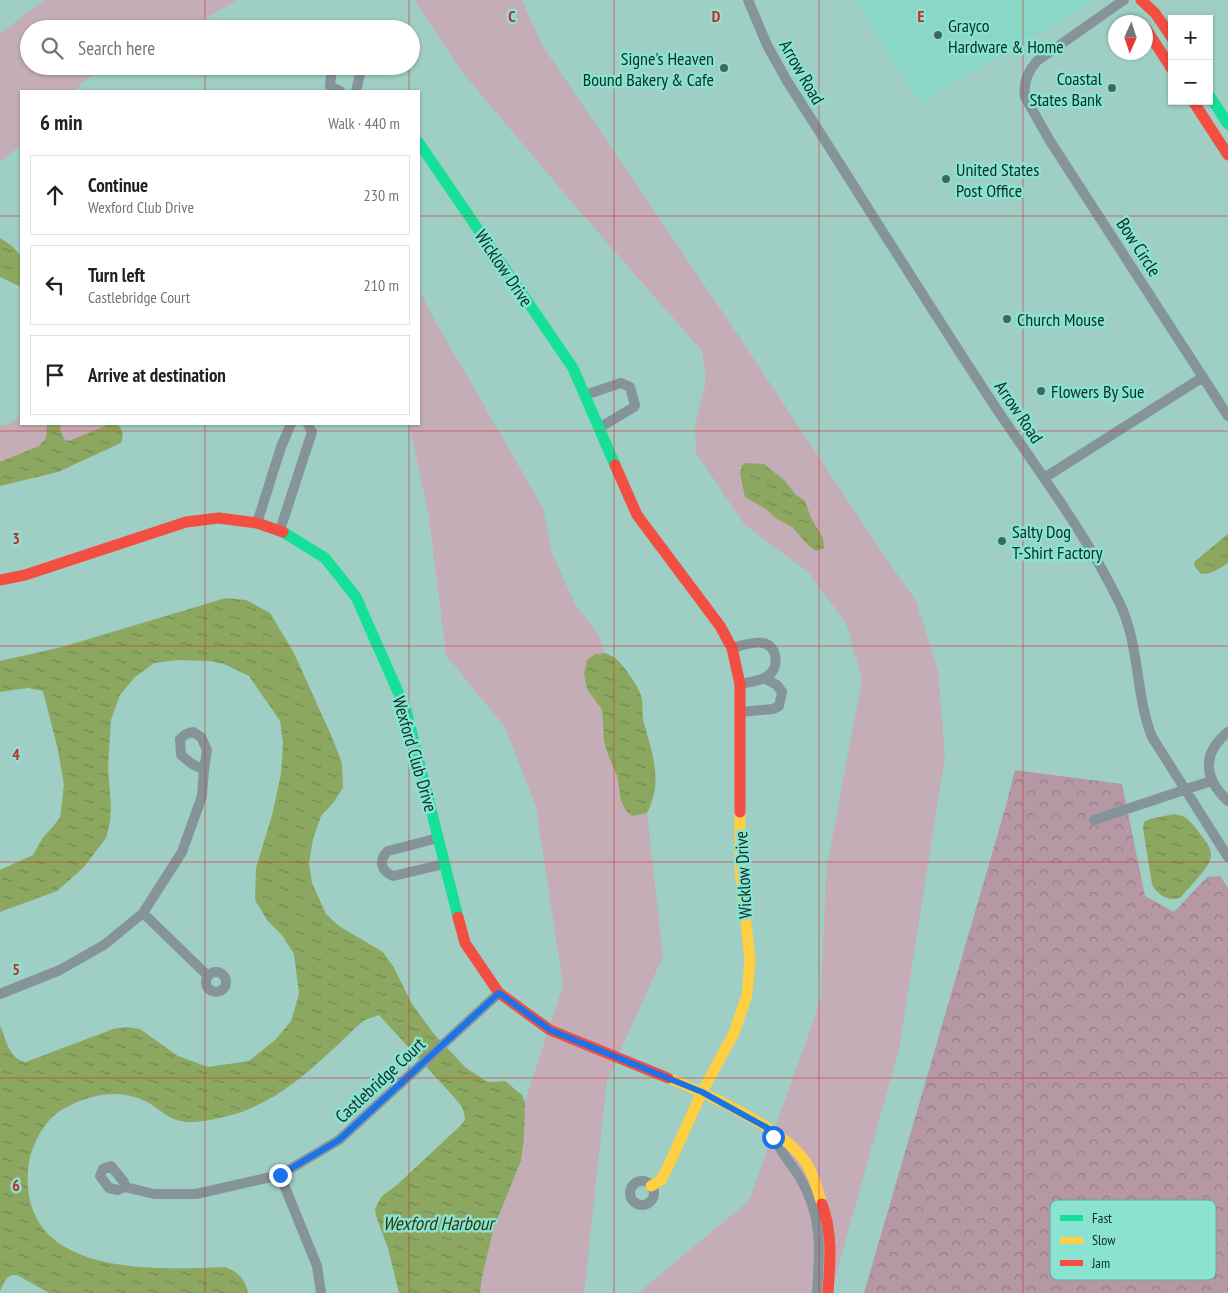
<!DOCTYPE html>
<html lang="en">
<head>
<meta charset="utf-8">
<style>
	body { margin:0; font-family:"PT Sans Narrow",sans-serif; background:#f6f6f6; color:#202124 }
	.controls { position:absolute; right:15px; top:15px; display:grid; overflow:hidden; border-radius:0px; box-shadow:0 1px 4px #0004 }
	.controls button { width:45px; height:45px; display:grid; place-items:center; padding:0; border:0; border-bottom:1px solid #e0e0e0; background:#fff; color:#202124; font:25px sans-serif }
	.compass { position:absolute; left:1108px; top:15px; width:45px; height:45px; border-radius:50%; background:#fff; box-shadow:0 1px 4px #0004; rotate:183deg }
	.stop { position:absolute; width:15px; height:15px; margin:-11px; border:4px solid #1a73e8; border-radius:50%; background:#fff }
	.stop.end { background:#1a73e8; border-color:#fff; box-shadow:0 1px 5px #0008 }
	.list { margin:0; padding:0; list-style:none }
	h2 { display:flex; justify-content:space-between; align-items:center; height:65px; margin:0; padding:0 20px; font-size:21px }
	h2 small { font-size:16px; font-weight:400; color:#757577 }
	.list li { display:grid; grid-template-columns:32px 1fr auto; gap:15px; align-items:center; box-sizing:border-box; height:80px; margin:0 10px 10px; padding:0 10px; border:1px solid #e0e0e0; border-radius:0px }
	.list b { display:block; font-size:19px; white-space:nowrap }
	.list p { margin:0; font-size:16px; white-space:nowrap; color:#757577 }
	.list em { font-size:16px; font-style:normal; color:#757577 }
	.icon { flex:none; width:28px; height:28px; fill:none; stroke:currentColor; stroke-width:2; stroke-linecap:round; stroke-linejoin:round }
	.map { position:relative; flex:none; width:1228px; height:1293px; overflow:hidden }
	.search { position:absolute; background:#fff; box-shadow:0 1px 4px #0004; left:20px; top:20px; width:400px; height:55px; display:flex; align-items:center; gap:12px; box-sizing:border-box; padding:0 18px; border-radius:28px; color:#757577; font-size:19px }
	.panel { position:absolute; background:#fff; box-shadow:0 1px 4px #0004; left:20px; top:90px; width:400px; height:335px; border-radius:0px }
	.map>svg:first-child { display:block }
	.built { fill:#8ad6c7 }
	.grass { fill:#c4adb7 }
	.forest { fill:url(#forest-crowns) }
	.water { fill:url(#water-ripples) }
	.lines { fill:none; stroke-linecap:round; stroke-linejoin:round }
	.street { stroke:#859499; stroke-width:10 }
	.fast { stroke:#16e098; stroke-width:11 }
	.slow { stroke:#ffcf43; stroke-width:11 }
	.jam { stroke:#f24e42; stroke-width:11 }
	.route { stroke:#1a73e8; stroke-width:6 }
	.grid { fill:none; stroke:#cc2828; stroke-width:1; stroke-opacity:0.55 }
	.poi-dot { fill:#3d675f; stroke:#8ae2d0; stroke-width:2 }
	.labels { text-anchor:middle; dominant-baseline:central; stroke-width:5; stroke-linejoin:round; paint-order:stroke }
	.poi-label { font-size:18px; fill:#093029; stroke:#8ae2d0; text-anchor:start }
	.street-label { font-size:18px; fill:#093029; stroke:#8ae2d0 }
	.water-label { font-size:19px; font-style:italic; fill:#2f370e; stroke:#8ae2d0 }
	.key { fill:#8ae2d0; stroke:#63ad9e; stroke-width:1 }
	.key-label { font-size:14px; fill:#093029 }
	.grid-label { font-size:16px; text-anchor:middle; font-weight:bold; fill:#cc2828; stroke:#8ae2d0; stroke-width:5; stroke-linejoin:round; paint-order:stroke }
</style>
</head>
<body>
<div class="map">
<svg width="1228" height="1293" viewBox="0 0 1228 1293">
	<defs>
		<pattern id="forest-crowns" width="20" height="18" patternUnits="userSpaceOnUse" patternTransform="scale(1.25)"><rect width="20" height="18" fill="#b698a5"/><path d="M2 6a3 3 0 1 1 6 0M12 15a3 3 0 1 1 6 0" fill="none" stroke="#927c86"/></pattern>
		<pattern id="water-ripples" width="26" height="14" patternUnits="userSpaceOnUse" patternTransform="scale(1.25)"><rect width="26" height="14" fill="#8ca860"/><path d="M2 4q2-2 4 0t4 0M15 11q2-2 4 0t4 0" fill="none" stroke="#71894f"/></pattern>
	</defs>
	<rect width="100%" height="100%" fill="#9ecec4"/>
	<path class="built" d="M 854,0 L 1095,0 L 921,103 Z"/>
	<path class="grass" d="M 44,0 L 237,0 L 187,29 L 29,29 L 29,66 L 112,66 L 86,79 L 75,91 L 21,91 L 21,145 L 0,162 L 0,34 Z
		M 415,0 L 522,0 L 542,45 L 740,338 L 883,554 L 916,601 L 938,670 L 945,756 L 899,1049 L 831,1293 L 638,1293 L 749,1201 L 821,999 L 826,871 L 862,679 L 846,623 L 808,572 L 745,525 L 696,453 L 695,426 L 706,382 L 702,351 L 569,199 L 459,68 Z
		M 419,290 L 434,319 L 543,508 L 551,551 L 575,604 L 598,634 L 605,653 L 595,654 L 587,689 L 602,710 L 604,741 L 608,755 L 617,776 L 621,801 L 632,816 L 647,813 L 663,956 L 607,1081 L 584,1293 L 480,1293 L 482,1277 L 494,1227 L 521,1161 L 524,1137 L 525,1102 L 563,985 L 536,807 L 505,727 L 446,655 L 428,511 L 409,424 L 419,424 Z
		M 21,415 L 21,424 L 118,424 L 105,426 L 79,438 L 0,462 L 0,426 L 9,424 Z"/>
	<path class="forest" d="M 1015,770 L 1122,784 L 1145,896 L 1174,912 L 1207,877 L 1220,876 L 1228,888 L 1228,1293 L 864,1293 L 1005,809 Z"/>
	<path class="water" d="M 0,238 L 12,246 L 21,256 L 21,287 L 0,277 Z
		M 47,424 L 61,424 L 60,429 L 64,439 L 69,441 L 105,426 L 117,424 C 123,430 124,434 121,443 L 58,472 L 0,486 L 0,462 L 39,446 L 46,438 Z
		M 746,463 L 764,464 L 784,480 L 796,495 L 805,501 L 811,518 L 823,538 L 824,548 L 816,551 L 807,544 L 792,527 L 777,519 L 766,509 L 745,497 L 740,473 L 742,465 Z
		M 1228,534 L 1228,563 C 1219,569 1212,574 1201,574 L 1195,567 L 1194,562 Z
		M 226,598 L 246,600 L 270,613 L 294,653 L 331,735 L 342,763 L 343,788 L 333,803 L 321,816 L 313,839 L 309,863 L 312,883 L 326,914 L 339,926 L 383,952 L 394,968 L 412,1004 L 434,1034 L 466,1068 L 486,1081 L 491,1082 L 505,1081 L 522,1095 L 525,1102 L 524,1137 L 521,1161 L 494,1227 L 482,1277 L 480,1293 L 399,1293 L 388,1248 L 377,1219 L 375,1210 L 378,1203 L 381,1197 L 398,1184 L 460,1126 L 465,1120 C 465,1109 460,1104 453,1096 L 379,1015 C 373,1017 366,1019 362,1022 C 351,1031 342,1042 331,1051 C 300,1080 266,1108 223,1117 C 208,1121 189,1125 174,1119 C 165,1115 157,1108 149,1103 C 121,1087 89,1094 63,1109 C 43,1121 30,1147 28,1170 C 20,1277 152,1270 224,1267 C 237,1270 246,1280 248,1293 L 49,1293 L 17,1275 C 6,1274 4,1282 0,1291 L 0,1025 C 6,1039 9,1060 26,1062 L 113,1029 L 127,1027 L 140,1029 L 178,1056 L 208,1067 L 249,1061 L 275,1040 L 291,1021 L 299,994 L 294,954 L 282,935 L 267,920 L 255,900 L 256,868 L 272,815 L 281,774 L 283,743 L 280,721 L 249,676 L 224,664 L 210,661 L 178,660 L 154,663 L 134,678 L 120,695 L 111,720 L 108,768 L 111,806 L 110,822 L 106,838 L 83,868 L 57,891 L 0,912 L 0,870 L 33,855 L 42,839 L 60,818 L 64,785 L 58,750 L 43,691 L 28,688 L 0,692 L 0,661 L 62,647 Z
		M 605,653 C 608,654 612,656 615,658 C 623,664 639,687 641,696 C 644,705 641,714 644,723 C 653,755 663,782 647,813 L 632,816 L 627,812 L 621,801 L 617,776 L 608,755 L 604,741 L 602,710 L 587,689 L 584,674 L 587,660 L 595,654 Z
		M 1174,814 C 1187,816 1190,821 1198,831 C 1203,838 1211,846 1211,855 C 1212,865 1189,887 1182,896 C 1172,904 1156,895 1152,884 L 1143,828 L 1144,822 L 1150,819 Z"/>
	<g class="lines">
		<path class="street" d="M 748,0 L 767,45 L 787,81 C 857,190 925,300 996,408 C 1039,472 1087,535 1120,604 C 1140,646 1135,694 1152,737 L 1228,857
			M 1124,0 L 1037,61 C 1028,71 1023,83 1025,97 L 1050,141 L 1228,416
			M 332,66 L 330,86 L 340,91
			M 356,91 L 362,66
			M 585,395 L 621,383 L 630,387 L 635,405 L 634,407 L 599,428
			M 1044,478 L 1203,377
			M 257,523 L 281,447 L 291,424
			M 280,530 L 312,432 L 308,424
			M 732,648 C 741,646 753,641 763,643 C 776,645 780,665 770,674 C 763,681 750,682 740,684
			M 741,712 L 773,709 L 779,706 L 782,692 L 777,685 L 764,678
			M 1228,732 C 1201,754 1204,779 1228,801
			M 1094,820 L 1211,781
			M 438,838 L 388,851 C 378,860 381,871 393,876 L 444,864
			M 143,913 L 208,976
			M206 982a10 10 0 1 1 20 0a10 10 0 1 1-20 0Z
			M 0,994 L 60,970 L 104,945 L 143,913 L 182,852 L 202,796 L 204,770 L 207,750 L 201,737 L 193,732 L 186,734 L 180,739 L 181,755 L 192,764 L 204,770
			M 772,1134 C 778,1149 790,1162 799,1176 C 823,1216 820,1249 817,1293
			M 280,1175 L 317,1266 L 321,1293
			M630 1193a12 12 0 1 1 24 0a12 12 0 1 1-24 0Z
			M 125,1187 L 124,1182 L 111,1166 L 103,1169 L 100,1176 L 109,1188 L 118,1190 L 125,1187 L 154,1194 L 196,1194 L 280,1175 L 339,1140 L 499,993"/>
		<path class="fast" d="M 1209,95 L 1228,124
			M 419,143 L 573,368 L 615,465
			M 283,532 L 325,558 L 356,597 L 406,710 L 458,917"/>
		<path class="slow" d="M 668,1078 C 706,1093 791,1131 809,1168 C 815,1179 818,1192 822,1204
			M 651,1186 L 661,1180 L 666,1171 L 702,1092 L 734,1033 L 747,995 L 750,960 L 740,869 L 740,812"/>
		<path class="jam" d="M 1141,0 L 1155,13 L 1172,38
			M 1146,29 L 1172,69
			M 1193,101 L 1228,155
			M 615,465 L 637,515 L 720,626 L 732,648 L 740,684 L 740,812
			M 0,580 L 25,575 L 186,522 L 219,518 L 257,523 L 283,532
			M 458,917 L 465,943 L 499,993 L 550,1030 L 668,1078
			M 822,1204 C 833,1234 830,1262 828,1293"/>
	</g>
	<g class="lines">
		<path class="route" d="M 280,1175 L 339,1140 L 499,993 L 550,1030 L 702,1092 L 771,1130 L 773,1137"/>
	</g>
	<path class="grid" d="M 205,0 L 205,29M 409,0 L 409,29M 614,0 L 614,1293M 819,0 L 819,1293M 1023,0 L 1023,1293M 205,66 L 205,91M 409,66 L 409,91M 0,216 L 21,216M 419,216 L 1228,216M 205,424 L 205,1293M 409,424 L 409,1293M 0,431 L 1228,431M 0,646 L 1228,646M 0,862 L 1228,862M 0,1078 L 1228,1078"/>
	<g class="poi-dot">
		<circle cx="938" cy="35" r="5"/>
		<circle cx="724" cy="68" r="5"/>
		<circle cx="1112" cy="88" r="5"/>
		<circle cx="946" cy="179" r="5"/>
		<circle cx="1007" cy="319" r="5"/>
		<circle cx="1041" cy="391" r="5"/>
		<circle cx="1002" cy="541" r="5"/>
	</g>
	<g class="labels">
		<g class="poi-label">
			<text x="948" y="25">Grayco<tspan x="948" dy="21">Hardware &amp; Home</tspan></text>
			<text x="714" y="58" text-anchor="end">Signe's Heaven<tspan x="714" dy="21">Bound Bakery &amp; Cafe</tspan></text>
			<text x="1102" y="78" text-anchor="end">Coastal<tspan x="1102" dy="21">States Bank</tspan></text>
			<text x="956" y="169">United States<tspan x="956" dy="21">Post Office</tspan></text>
			<text x="1017" y="319">Church Mouse</text>
			<text x="1051" y="391">Flowers By Sue</text>
			<text x="1012" y="531">Salty Dog<tspan x="1012" dy="21">T-Shirt Factory</tspan></text>
		</g>
		<g class="street-label">
			<text transform="translate(802 72) rotate(60)">Arrow Road</text>
			<text transform="translate(1139 247) rotate(57)">Bow Circle</text>
			<text transform="translate(504 268) rotate(56)">Wicklow Drive</text>
			<text transform="translate(1019 412) rotate(56)">Arrow Road</text>
			<text transform="translate(415 754) rotate(74)">Wexford Club Drive</text>
			<text transform="translate(743 875) rotate(-93)">Wicklow Drive</text>
			<text transform="translate(380 1080) rotate(-43)">Castlebridge Court</text>
		</g>
		<g class="water-label">
			<text x="438" y="1223">Wexford Harbour</text>
		</g>
	</g>
	<rect x="1050" y="1200" width="166" height="80" rx="8" class="key"/>
	<rect x="1060" y="1215" width="23" height="6" fill="#16e098"/>
	<rect x="1060" y="1237" width="23" height="7" fill="#ffcf43"/>
	<rect x="1060" y="1260" width="23" height="6" fill="#f24e42"/>
	<g class="key-label">
		<text x="1092" y="1223">Fast</text>
		<text x="1092" y="1245">Slow</text>
		<text x="1092" y="1268">Jam</text>
	</g>
	<g class="grid-label">
		<text x="512" y="22">C</text>
		<text x="716" y="22">D</text>
		<text x="921" y="22">E</text>
		<text x="16" y="544">3</text>
		<text x="16" y="760">4</text>
		<text x="16" y="975">5</text>
		<text x="16" y="1191">6</text>
	</g>
</svg>
<div class="controls">
<button>+</button>
<button>−</button>
</div>
<svg class="compass" viewBox="-18 -18 36 36"><path d="M0-13l5 13h-10z" fill="#e53935"/><path d="M0 13l5-13h-10z" fill="#757577"/></svg>
<div class="stop" style="left:773px;top:1137px"></div>
<div class="stop end" style="left:280px;top:1175px"></div>
<div class="search"><svg class="icon" aria-label="search" viewBox="0 0 24 24"><circle cx="10" cy="10" r="6"/><path d="M15 15l6 6"/></svg>Search here</div>
<section class="panel">
<h2>6 min<small>Walk · 440 m</small></h2>
<ul class="list">
<li><svg class="icon" aria-label="ahead" viewBox="0 0 24 24"><path d="M12 20V5M6 11l6-6 6 6"/></svg><div><b>Continue</b><p>Wexford Club Drive</p></div><em>230 m</em></li>
<li><svg class="icon" aria-label="left" viewBox="0 0 24 24"><path d="M17 20v-9H6M10 6l-5 5 5 5"/></svg><div><b>Turn left</b><p>Castlebridge Court</p></div><em>210 m</em></li>
<li><svg class="icon" aria-label="arrive" viewBox="0 0 24 24"><path d="M6 21V4h12l-3 4 3 4H6"/></svg><div><b>Arrive at destination</b></div></li>
</ul>
</section>
</div>
</body>
</html>
